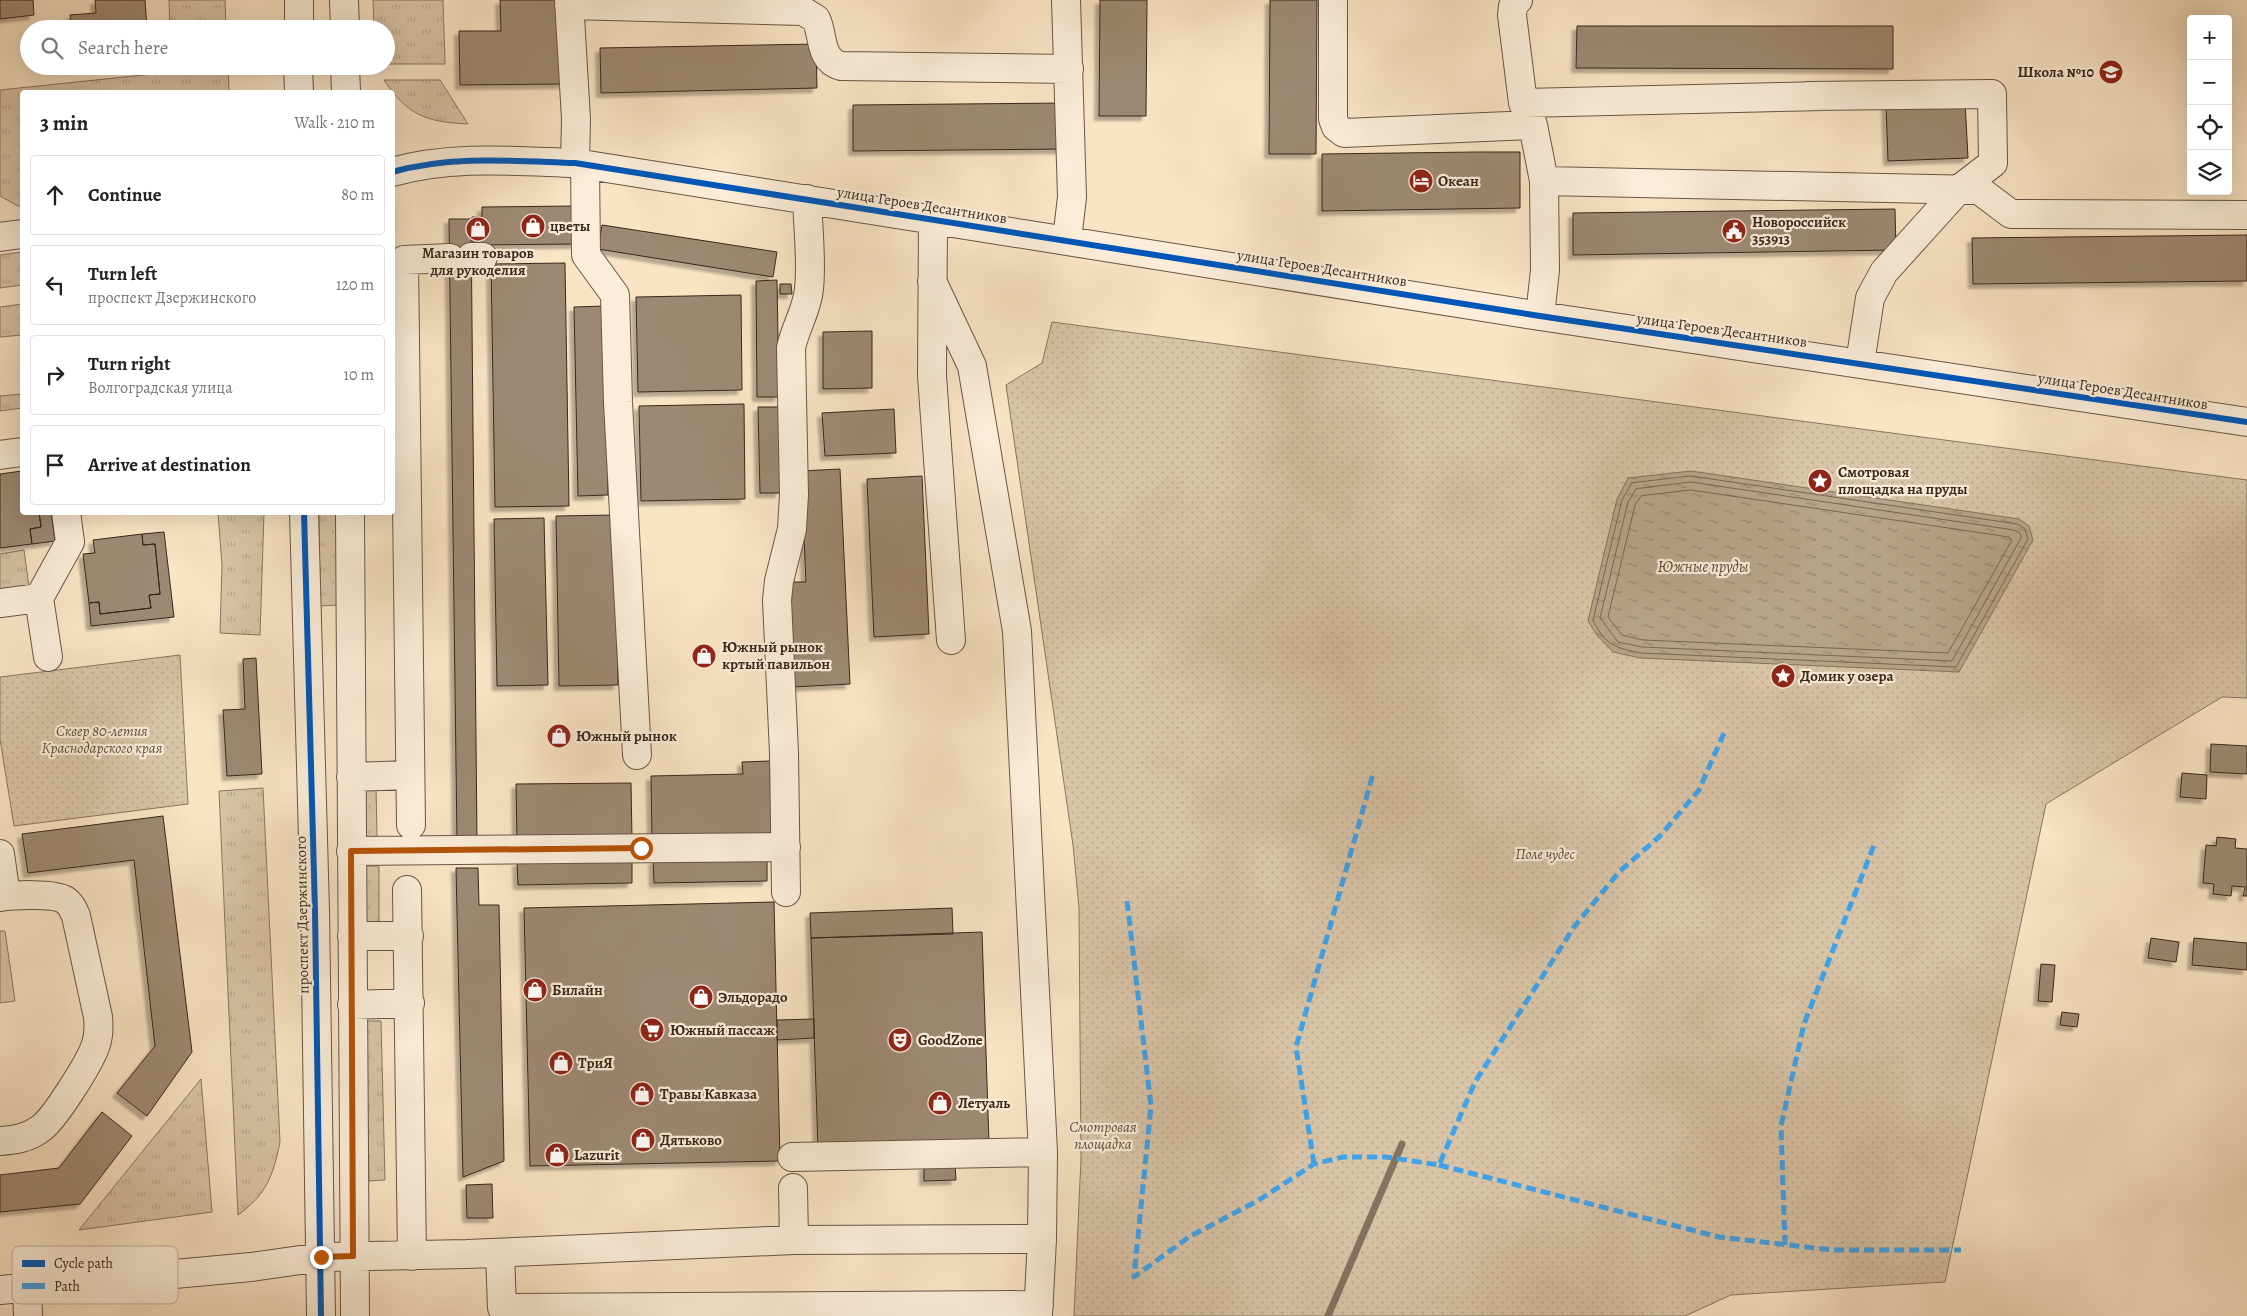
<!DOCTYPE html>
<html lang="en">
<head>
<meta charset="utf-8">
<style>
	body { margin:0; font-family:Alegreya,serif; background:#f2f2f2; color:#222 }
	.controls { position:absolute; right:15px; top:15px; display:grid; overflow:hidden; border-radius:5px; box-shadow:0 5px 20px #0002 }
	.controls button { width:45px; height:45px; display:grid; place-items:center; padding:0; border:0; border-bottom:1px solid #e0e0e0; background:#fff; color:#222; font:25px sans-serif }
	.stop { position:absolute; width:15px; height:15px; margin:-11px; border:4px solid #b45309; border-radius:50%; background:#fff }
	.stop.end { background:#b45309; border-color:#fff; box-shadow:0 1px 5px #0008 }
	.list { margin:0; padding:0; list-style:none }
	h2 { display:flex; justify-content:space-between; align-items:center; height:65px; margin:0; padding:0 20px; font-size:21px }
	h2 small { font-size:16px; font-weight:400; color:#767676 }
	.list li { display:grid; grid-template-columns:32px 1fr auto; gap:15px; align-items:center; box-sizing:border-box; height:80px; margin:0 10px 10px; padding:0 10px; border:1px solid #e0e0e0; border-radius:5px }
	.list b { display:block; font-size:19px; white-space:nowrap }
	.list p { margin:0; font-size:16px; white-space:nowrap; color:#767676 }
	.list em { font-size:16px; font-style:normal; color:#767676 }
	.icon { flex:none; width:28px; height:28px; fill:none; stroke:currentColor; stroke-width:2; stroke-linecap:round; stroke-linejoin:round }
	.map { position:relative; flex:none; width:2247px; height:1316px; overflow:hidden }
	.search { position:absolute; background:#fff; box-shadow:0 5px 20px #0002; left:20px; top:20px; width:375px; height:55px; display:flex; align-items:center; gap:12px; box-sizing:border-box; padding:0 18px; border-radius:28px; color:#767676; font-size:19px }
	.panel { position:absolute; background:#fff; box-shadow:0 5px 20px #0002; left:20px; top:90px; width:375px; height:425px; border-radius:5px }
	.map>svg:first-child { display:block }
	.grass { fill:url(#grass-tufts); stroke:#887662 }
	.park { fill:url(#park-dots); stroke:#887662 }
	.garden { fill:#d8c4a7; stroke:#887662 }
	.water { fill:url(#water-ripples); stroke:#85725f }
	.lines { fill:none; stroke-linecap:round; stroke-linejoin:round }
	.shore { stroke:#786654; stroke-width:1 }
	.stream { stroke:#85725f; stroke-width:7 }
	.building { fill:#9d8973; stroke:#39271c; filter:url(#shadow) }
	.minor-casing { stroke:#695646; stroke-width:30 }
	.minor { stroke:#fbedd9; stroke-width:28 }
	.quiet { stroke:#3fa2ea; stroke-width:5; stroke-dasharray:10 5; stroke-linecap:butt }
	.cycleway-casing { stroke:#fbedd9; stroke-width:9 }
	.cycleway { stroke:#0057b8; stroke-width:6 }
	.route { stroke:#b45309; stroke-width:6 }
	.labels { text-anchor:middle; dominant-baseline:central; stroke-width:4.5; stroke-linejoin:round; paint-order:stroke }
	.poi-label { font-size:15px; font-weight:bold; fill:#39271c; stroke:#fbedd9; text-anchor:start }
	.street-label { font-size:15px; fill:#39271c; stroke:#fbedd9 }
	.park-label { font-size:15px; font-style:italic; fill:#614e3f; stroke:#fbedd9 }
	.water-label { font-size:16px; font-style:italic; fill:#5f4c3d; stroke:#fbedd9 }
	.key { fill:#fbedd9; stroke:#c1b2a0; stroke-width:1 }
	.key-label { font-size:14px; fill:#39271c }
</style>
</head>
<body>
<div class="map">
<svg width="2247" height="1316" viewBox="0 0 2247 1316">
	<defs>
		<pattern id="grass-tufts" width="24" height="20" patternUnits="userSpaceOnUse" patternTransform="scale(1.25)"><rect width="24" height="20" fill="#d8c4a7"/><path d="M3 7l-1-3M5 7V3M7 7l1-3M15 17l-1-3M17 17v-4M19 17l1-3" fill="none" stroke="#baa88f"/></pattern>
		<pattern id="park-dots" width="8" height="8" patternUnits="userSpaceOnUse" patternTransform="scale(1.25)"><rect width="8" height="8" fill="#d8c4a7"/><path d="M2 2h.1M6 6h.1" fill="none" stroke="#baa88f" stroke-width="1.8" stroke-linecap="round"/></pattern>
		<pattern id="water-ripples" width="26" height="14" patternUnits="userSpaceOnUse" patternTransform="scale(1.25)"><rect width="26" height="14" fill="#b8a48b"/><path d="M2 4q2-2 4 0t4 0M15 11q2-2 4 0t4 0" fill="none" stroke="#978671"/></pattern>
		<filter id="shadow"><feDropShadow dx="-4.5" dy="4.5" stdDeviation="1" flood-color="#0004"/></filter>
	</defs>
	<rect width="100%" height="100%" fill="#f9e4c4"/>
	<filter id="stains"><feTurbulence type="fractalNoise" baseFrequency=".004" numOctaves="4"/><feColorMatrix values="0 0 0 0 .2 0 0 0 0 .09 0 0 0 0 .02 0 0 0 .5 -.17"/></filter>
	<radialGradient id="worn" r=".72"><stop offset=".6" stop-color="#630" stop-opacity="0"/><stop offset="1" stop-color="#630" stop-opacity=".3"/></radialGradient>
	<path class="grass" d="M 169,0 L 225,0 L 226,29 L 170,29 Z
		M 373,0 L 443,0 L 445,64 L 386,64 L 386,29 L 374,29 Z
		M 172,66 L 228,66 L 229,92 L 22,92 L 22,206 L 18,206 L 0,196 L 0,90 L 172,72 Z
		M 384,80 L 440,80 L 468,124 C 426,122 407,115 384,80 Z
		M 22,252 L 22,285 L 0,288 L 0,255 Z
		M 22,304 L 22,335 L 0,337 L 0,307 Z
		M 22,394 L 22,408 L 0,411 L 0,396 Z
		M 218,513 L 264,513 L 260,635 L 220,633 L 222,565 Z
		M 319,513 L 336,513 L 337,605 L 320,606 Z
		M 24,550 L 29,587 L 0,592 L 0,554 Z
		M 364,786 L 376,786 L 377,837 L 365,837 Z
		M 263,788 L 280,1142 C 273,1176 267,1194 238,1215 L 219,791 Z
		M 365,866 L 379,866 L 379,927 L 365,927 Z
		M 366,1021 L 381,1021 L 385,1180 L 369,1181 Z
		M 201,1079 L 212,1212 L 79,1230 Z"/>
	<path class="park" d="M 1052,322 L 2247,480 L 2247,698 L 2222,697 L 2046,804 L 1945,1282 L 1731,1295 L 1685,1316 L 1074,1316 L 1081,1158 L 1079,908 L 1073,845 L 1006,385 L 1042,363 Z
		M 180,655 L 188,804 L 14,826 L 0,739 L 0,677 Z"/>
	<path class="garden" d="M 0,931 L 5,931 L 15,1001 L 0,1003 Z"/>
	<path class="water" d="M 1691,471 L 2019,519 L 2029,526 L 2033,540 L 1959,672 L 1640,658 L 1613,652 L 1597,635 L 1588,621 L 1617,499 L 1628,478 Z"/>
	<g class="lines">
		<path class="shore" d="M 1691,476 L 2017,524 L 2025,529 L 2028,539 L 1956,667 L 1641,653 C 1615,648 1605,645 1593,620 L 1622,500 L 1632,483 Z
			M 1691,482 L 2014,530 L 2020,533 L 2021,538 L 1952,661 L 1642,647 L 1618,642 L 1600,618 L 1628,502 L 1636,489 Z
			M 1691,490 L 2009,537 L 2012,540 L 1948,653 L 1643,640 L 1622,635 L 1608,617 L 1635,505 L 1641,496 Z"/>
		<path class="stream" d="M 1328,1316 L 1402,1144"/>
	</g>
	<path class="building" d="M 0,0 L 33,0 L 34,15 L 0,19 Z
		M 95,0 L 145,0 L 147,29 L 71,29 L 70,15 L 96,13 Z
		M 500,0 L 563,0 L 564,84 L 460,85 L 459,31 L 501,31 Z
		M 1100,0 L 1147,0 L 1146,116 L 1099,116 Z
		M 1270,0 L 1317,0 L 1316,154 L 1269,154 Z
		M 1577,26 L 1893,26 L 1893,69 L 1576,68 Z
		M 816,44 L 817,88 L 601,93 L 600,48 Z
		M 1965,101 L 1968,158 L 1888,161 L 1886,104 Z
		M 1066,103 L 1067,149 L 853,151 L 853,105 Z
		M 1475,152 L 1520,152 L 1520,208 L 1322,211 L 1322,154 Z
		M 575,206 L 576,244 L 473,245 L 472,217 L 482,217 L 482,207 Z
		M 1895,209 L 1896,250 L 1573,255 L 1573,213 Z
		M 449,219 L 471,219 L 477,842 L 457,842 Z
		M 602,225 L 777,252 L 773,277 L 598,249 Z
		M 2247,235 L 2247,281 L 1973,284 L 1972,238 Z
		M 565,263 L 569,506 L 495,507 L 491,264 Z
		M 777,280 L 779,397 L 757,397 L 756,281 Z
		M 780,284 L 791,284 L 792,294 L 780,294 Z
		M 741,295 L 742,390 L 638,392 L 636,297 Z
		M 604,306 L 608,495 L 578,496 L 574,307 Z
		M 872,331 L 872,388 L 823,389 L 823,332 Z
		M 744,404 L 745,499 L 641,501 L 639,406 Z
		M 758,407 L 779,407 L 780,493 L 760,493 Z
		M 894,409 L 896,453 L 825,456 L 822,413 Z
		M 840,469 L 850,684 L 792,687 L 788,582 L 806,582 L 801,471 Z
		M 22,471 L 22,512 L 39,512 L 41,527 L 30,529 L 32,544 L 0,548 L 0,474 Z
		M 922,476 L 929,634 L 874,637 L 867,479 Z
		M 39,512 L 51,512 L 55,541 L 32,544 L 30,529 L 41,527 Z
		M 614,515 L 618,685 L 559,686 L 556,516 Z
		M 544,518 L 548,685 L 497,686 L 494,519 Z
		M 164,532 L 174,617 L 91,626 L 89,603 L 99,602 L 100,614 L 151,608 L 149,595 L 160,594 L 155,544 L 143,545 L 142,534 Z
		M 142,534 L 143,545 L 155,544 L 160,594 L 149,595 L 151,608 L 100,614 L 99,602 L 89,603 L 83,554 L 95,553 L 93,540 Z
		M 256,658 L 262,774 L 227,776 L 223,710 L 245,709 L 243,659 Z
		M 2211,744 L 2247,746 L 2247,774 L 2210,772 Z
		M 770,761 L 771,838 L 652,839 L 651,776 L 743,774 L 742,762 Z
		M 2182,773 L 2207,775 L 2206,799 L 2180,797 Z
		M 631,783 L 632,839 L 517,841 L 516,784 Z
		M 163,816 L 192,1052 L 147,1116 L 117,1093 L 155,1046 L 134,860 L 28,873 L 22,834 Z
		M 2217,837 L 2236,839 L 2235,848 L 2247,849 L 2247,896 L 2243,896 L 2245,887 L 2232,886 L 2231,896 L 2213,894 L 2214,884 L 2203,883 L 2206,845 L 2216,846 Z
		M 767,859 L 767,881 L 654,883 L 653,860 Z
		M 632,860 L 632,883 L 518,885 L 517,862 Z
		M 456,868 L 478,868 L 479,905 L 499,905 L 504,1161 L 463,1177 Z
		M 774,902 L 780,1161 L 530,1166 L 524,908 Z
		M 952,908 L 953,934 L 811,938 L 810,913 Z
		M 982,932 L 989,1143 L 818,1149 L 811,938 Z
		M 2151,938 L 2179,942 L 2176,962 L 2148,958 Z
		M 2194,938 L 2247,943 L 2247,970 L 2192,965 Z
		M 2041,964 L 2055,965 L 2052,1002 L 2038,1001 Z
		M 2062,1012 L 2079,1014 L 2077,1027 L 2060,1025 Z
		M 814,1019 L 814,1038 L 777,1040 L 777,1020 Z
		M 102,1112 L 132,1136 L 80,1204 L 0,1212 L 0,1175 L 59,1168 Z
		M 955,1165 L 956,1180 L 924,1181 L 924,1166 Z
		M 492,1184 L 493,1218 L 467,1218 L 466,1185 Z"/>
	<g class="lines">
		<defs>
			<path id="minor" d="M 344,0 L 345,29
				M 569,0 L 576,119 L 575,163
				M 1066,0 L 1072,197 L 1067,240
				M 1333,0 L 1333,119 L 1336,127 L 1344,133 L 1533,125
				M 1518,0 L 1513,6 L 1512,15 L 1523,103 L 1533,125 L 1544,181 L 1545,270 L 1540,316
				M 569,5 L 803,11 L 816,19 C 824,36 819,60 841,66 L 1069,69
				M 299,29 L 299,0
				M 298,66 L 299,92
				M 345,66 L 346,92
				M 1808,96 L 1992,94 L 1993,163 L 1958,190 L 1884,272 L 1870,298 L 1860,363
				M 1523,103 L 1826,96
				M 585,165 L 586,255 L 615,295 L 618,402 L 637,755
				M 392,172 C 452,155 514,161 575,163 L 1540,316 L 2247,422
				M 1544,181 L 1979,190 L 2011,214 L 2247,215
				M 933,219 L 932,376 L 951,640
				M 0,237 L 22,234
				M 471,257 L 483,257
				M 0,455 L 22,452
				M 304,512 L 315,911 L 321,1316
				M 350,512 L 355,1316
				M 39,598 L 70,542 L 66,512
				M 0,603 L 39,598 L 48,657
				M 351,777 L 410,775
				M 411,825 L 404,260 L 450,258
				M 351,851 L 786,847
				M 0,854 L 6,896
				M 407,890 L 412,1256
				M 786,892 L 784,753 L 777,600 L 779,581 L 792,529 L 794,495 L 791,348 C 795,328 807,310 809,289 C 812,260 808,229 807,199
				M 0,897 C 13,895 54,893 65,900 C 71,904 73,909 76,916 L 98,1017 C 99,1027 99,1035 96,1044 C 91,1061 54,1120 40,1129 C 28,1138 15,1140 0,1141
				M 352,936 L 409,936
				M 352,1005 L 410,1003
				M 792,1157 L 1043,1152
				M 793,1188 L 794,1240
				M 500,1253 L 502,1308 L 1039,1305
				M 27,1286 L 28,1316
				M 0,1290 L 251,1267 L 321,1257 L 467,1254 L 794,1240 L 1042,1239 L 1043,1152 L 1017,631 L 972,366 L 932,281
				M 1038,1316 L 1042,1239"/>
		</defs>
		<use href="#minor" class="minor-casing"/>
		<use href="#minor" class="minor"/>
		<path class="quiet" d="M 1127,901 L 1151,1106 L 1134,1277 L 1189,1237 L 1259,1200 L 1314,1164 L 1343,1157 L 1386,1157 L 1439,1165 L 1475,1082 L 1574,927 L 1619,872 L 1660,836 L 1699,790 L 1724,733
			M 1314,1164 L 1296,1047 L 1373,774
			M 1439,1165 L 1719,1237 L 1833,1250 L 1961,1250
			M 1785,1245 L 1781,1126 L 1804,1024 L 1874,845"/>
		<defs>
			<path id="cycleway" d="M 392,172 C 452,155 514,161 575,163 L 1540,316 L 2247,422
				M 304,512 L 315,911 L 321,1316"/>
		</defs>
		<use href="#cycleway" class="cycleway-casing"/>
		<use href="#cycleway" class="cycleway"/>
	</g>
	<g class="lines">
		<path class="route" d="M 321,1257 L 353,1256 L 351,851 L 641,848"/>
	</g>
	<defs>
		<symbol id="school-disc" viewBox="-11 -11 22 22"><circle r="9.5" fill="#8f2418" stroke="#fbedd9"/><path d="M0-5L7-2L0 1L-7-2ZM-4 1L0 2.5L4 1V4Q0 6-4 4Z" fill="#fff"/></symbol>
		<symbol id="hotel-disc" viewBox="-11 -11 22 22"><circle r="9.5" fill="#8f2418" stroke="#fbedd9"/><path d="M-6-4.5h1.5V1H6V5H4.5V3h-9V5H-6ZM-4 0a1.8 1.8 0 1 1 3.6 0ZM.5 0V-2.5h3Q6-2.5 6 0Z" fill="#fff"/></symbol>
		<symbol id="shop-disc" viewBox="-11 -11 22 22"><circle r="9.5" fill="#8f2418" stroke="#fbedd9"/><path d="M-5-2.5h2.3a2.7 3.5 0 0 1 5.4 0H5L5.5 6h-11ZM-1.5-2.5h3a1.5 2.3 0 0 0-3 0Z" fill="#fff"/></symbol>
		<symbol id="civic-disc" viewBox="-11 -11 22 22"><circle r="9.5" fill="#8f2418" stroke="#fbedd9"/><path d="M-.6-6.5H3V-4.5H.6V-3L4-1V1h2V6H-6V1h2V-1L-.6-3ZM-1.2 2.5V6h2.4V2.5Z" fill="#fff"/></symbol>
		<symbol id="sight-disc" viewBox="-11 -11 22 22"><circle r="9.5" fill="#8f2418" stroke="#fbedd9"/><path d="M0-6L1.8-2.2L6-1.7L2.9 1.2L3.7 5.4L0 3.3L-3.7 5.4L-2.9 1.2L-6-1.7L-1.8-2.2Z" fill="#fff"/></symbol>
		<symbol id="supermarket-disc" viewBox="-11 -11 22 22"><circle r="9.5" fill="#8f2418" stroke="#fbedd9"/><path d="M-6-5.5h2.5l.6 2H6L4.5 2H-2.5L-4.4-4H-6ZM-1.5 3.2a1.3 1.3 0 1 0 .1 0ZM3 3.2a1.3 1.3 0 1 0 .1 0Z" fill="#fff"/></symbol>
		<symbol id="theatre-disc" viewBox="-11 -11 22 22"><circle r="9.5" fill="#8f2418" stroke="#fbedd9"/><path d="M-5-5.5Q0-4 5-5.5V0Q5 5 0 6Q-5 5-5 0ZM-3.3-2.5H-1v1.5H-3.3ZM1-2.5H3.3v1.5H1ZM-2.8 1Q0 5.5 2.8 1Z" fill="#fff"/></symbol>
	</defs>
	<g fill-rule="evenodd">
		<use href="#school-disc" x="2097" y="58" width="28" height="28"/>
		<use href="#hotel-disc" x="1407" y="167" width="28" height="28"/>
		<use href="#shop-disc" x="519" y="212" width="28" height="28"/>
		<use href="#shop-disc" x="464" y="215" width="28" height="28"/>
		<use href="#civic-disc" x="1720" y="217" width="28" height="28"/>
		<use href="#sight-disc" x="1806" y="467" width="28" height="28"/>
		<use href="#shop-disc" x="690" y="642" width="28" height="28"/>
		<use href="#sight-disc" x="1769" y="662" width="28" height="28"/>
		<use href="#shop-disc" x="545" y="722" width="28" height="28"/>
		<use href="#shop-disc" x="521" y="976" width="28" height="28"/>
		<use href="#shop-disc" x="687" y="983" width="28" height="28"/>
		<use href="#supermarket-disc" x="638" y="1016" width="28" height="28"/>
		<use href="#theatre-disc" x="886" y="1026" width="28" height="28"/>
		<use href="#shop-disc" x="547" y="1049" width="28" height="28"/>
		<use href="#shop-disc" x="628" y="1080" width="28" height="28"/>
		<use href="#shop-disc" x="926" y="1089" width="28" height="28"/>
		<use href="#shop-disc" x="629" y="1126" width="28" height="28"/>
		<use href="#shop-disc" x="543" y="1141" width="28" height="28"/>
	</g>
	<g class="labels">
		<g class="poi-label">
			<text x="2094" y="72" text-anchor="end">Школа №10</text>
			<text x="1438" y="181">Океан</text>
			<text x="1752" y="222">Новороссийск<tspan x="1752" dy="17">353913</tspan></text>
			<text x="550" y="226">цветы</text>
			<text x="478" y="253" text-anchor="middle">Магазин товаров<tspan x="478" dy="17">для рукоделия</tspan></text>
			<text x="1838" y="472">Смотровая<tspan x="1838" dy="17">площадка на пруды</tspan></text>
			<text x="722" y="647">Южный рынок<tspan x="722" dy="17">кртый павильон</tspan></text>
			<text x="1800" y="676">Домик у озера</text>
			<text x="576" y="736">Южный рынок</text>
			<text x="552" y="990">Билайн</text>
			<text x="718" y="997">Эльдорадо</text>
			<text x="670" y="1030">Южный пассаж</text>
			<text x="918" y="1040">GoodZone</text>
			<text x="578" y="1063">ТриЯ</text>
			<text x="660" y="1094">Травы Кавказа</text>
			<text x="958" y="1103">Летуаль</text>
			<text x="660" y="1140">Дятьково</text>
			<text x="574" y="1155">Lazurit</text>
		</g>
		<g class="street-label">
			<text transform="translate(922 205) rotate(9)">улица Героев Десантников</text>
			<text transform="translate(1322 268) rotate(9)">улица Героев Десантников</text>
			<text transform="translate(1722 330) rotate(8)">улица Героев Десантников</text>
			<text transform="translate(2123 391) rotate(9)">улица Героев Десантников</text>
			<text transform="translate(302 915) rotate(-91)">проспект Дзержинского</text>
		</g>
		<g class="park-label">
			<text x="102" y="731">Сквер 80-летия<tspan x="102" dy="17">Краснодарского края</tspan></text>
			<text x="1545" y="854">Поле чудес</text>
			<text x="1103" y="1127">Смотровая<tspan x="1103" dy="17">площадка</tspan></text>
		</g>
		<g class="water-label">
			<text x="1703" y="567">Южные пруды</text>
		</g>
	</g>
	<rect x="12" y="1246" width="166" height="58" rx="8" class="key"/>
	<rect x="22" y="1260" width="23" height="7" fill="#0057b8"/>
	<rect x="22" y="1283" width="23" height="6" fill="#3fa2ea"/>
	<g class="key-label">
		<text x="54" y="1268">Cycle path</text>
		<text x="54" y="1291">Path</text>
	</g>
	<rect width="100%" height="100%" filter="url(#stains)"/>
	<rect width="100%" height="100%" fill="url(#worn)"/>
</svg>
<div class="controls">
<button>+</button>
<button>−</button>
<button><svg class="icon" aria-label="locate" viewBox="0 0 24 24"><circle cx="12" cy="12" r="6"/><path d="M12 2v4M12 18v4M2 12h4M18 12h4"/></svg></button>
<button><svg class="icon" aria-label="layers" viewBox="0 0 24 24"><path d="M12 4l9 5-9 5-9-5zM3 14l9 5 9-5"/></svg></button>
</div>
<div class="stop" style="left:641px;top:848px"></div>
<div class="stop end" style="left:321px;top:1257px"></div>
<div class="search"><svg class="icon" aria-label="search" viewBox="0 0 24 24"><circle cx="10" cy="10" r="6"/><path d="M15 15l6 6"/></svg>Search here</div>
<section class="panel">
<h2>3 min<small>Walk · 210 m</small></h2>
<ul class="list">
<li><svg class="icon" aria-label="ahead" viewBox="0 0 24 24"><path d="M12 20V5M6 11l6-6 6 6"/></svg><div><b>Continue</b></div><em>80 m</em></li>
<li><svg class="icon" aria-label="left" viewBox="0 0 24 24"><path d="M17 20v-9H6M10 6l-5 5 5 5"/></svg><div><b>Turn left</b><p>проспект Дзержинского</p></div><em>120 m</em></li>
<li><svg class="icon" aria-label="right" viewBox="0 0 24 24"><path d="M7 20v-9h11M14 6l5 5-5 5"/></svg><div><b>Turn right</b><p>Волгоградская улица</p></div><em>10 m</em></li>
<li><svg class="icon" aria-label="arrive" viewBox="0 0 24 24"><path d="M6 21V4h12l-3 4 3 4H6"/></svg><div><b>Arrive at destination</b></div></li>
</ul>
</section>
</div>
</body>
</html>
